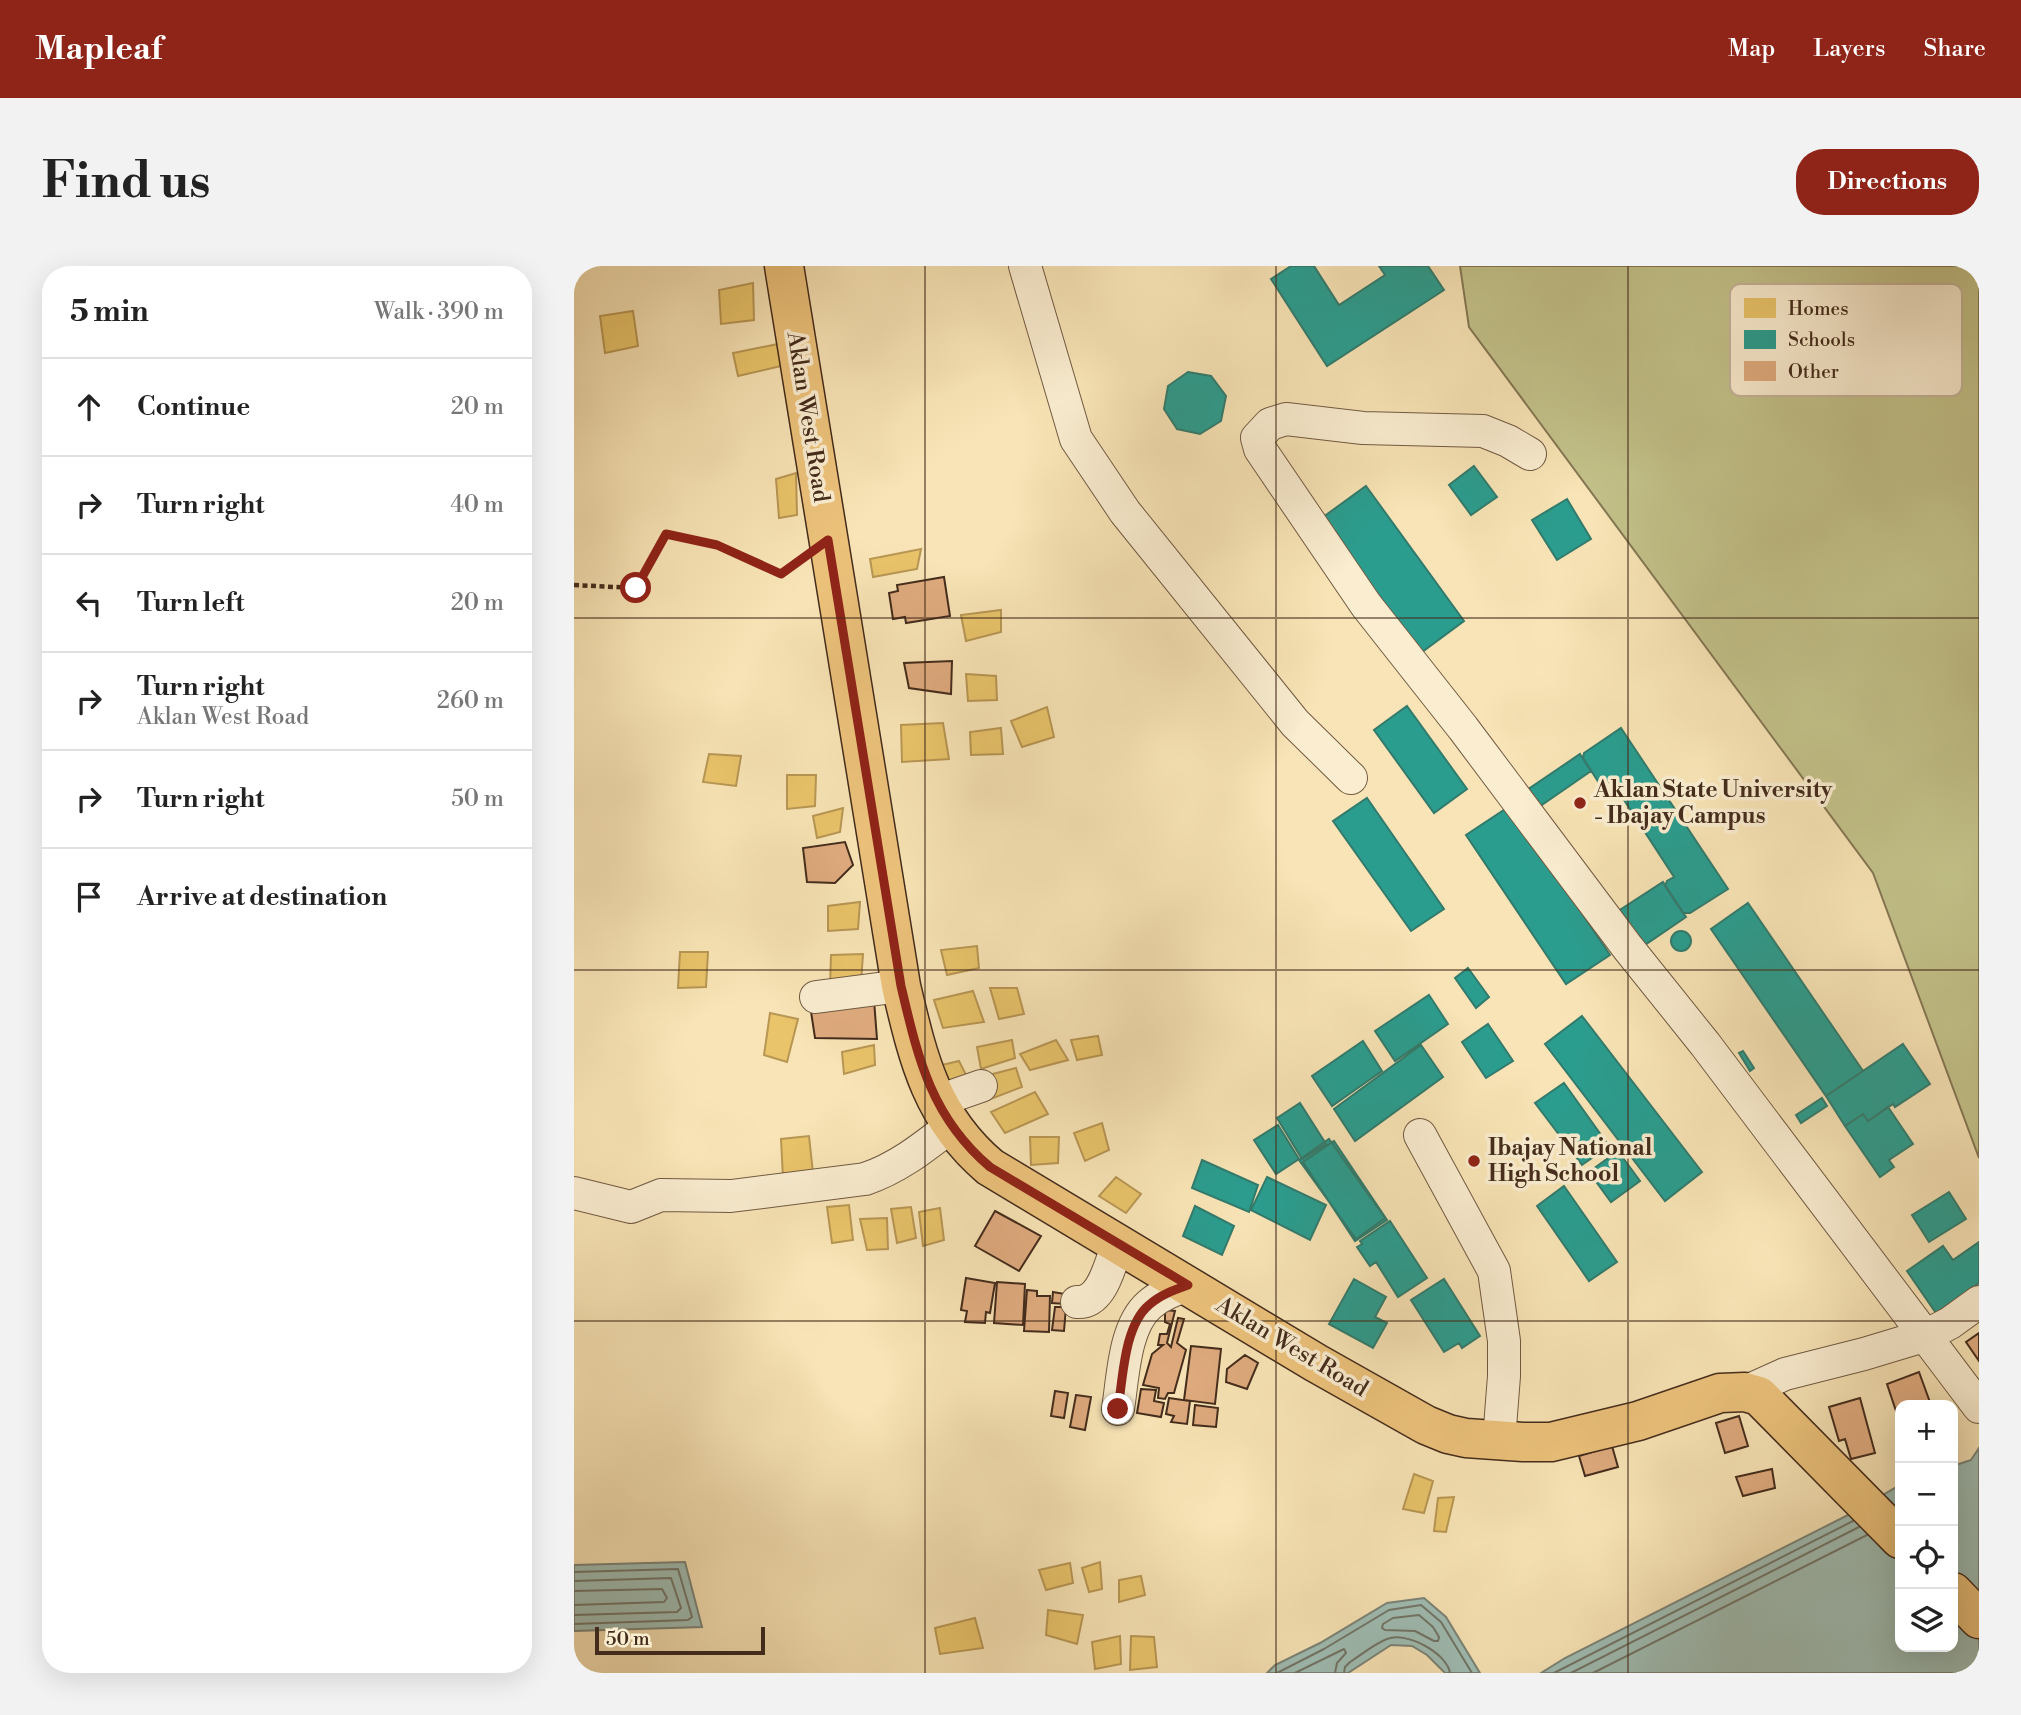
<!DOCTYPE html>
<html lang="en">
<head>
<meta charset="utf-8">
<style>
	body { margin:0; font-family:"Libre Bodoni",serif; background:#f2f2f2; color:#222 }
	.controls { position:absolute; right:21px; bottom:21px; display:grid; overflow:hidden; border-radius:14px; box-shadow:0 7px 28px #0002 }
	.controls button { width:63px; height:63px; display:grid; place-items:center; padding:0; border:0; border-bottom:2px solid #e0e0e0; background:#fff; color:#222; font:35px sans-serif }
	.scale { position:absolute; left:21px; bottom:18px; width:170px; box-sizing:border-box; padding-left:7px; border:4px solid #442c1c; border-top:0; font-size:19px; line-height:24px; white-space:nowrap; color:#442c1c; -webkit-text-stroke:5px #faedd0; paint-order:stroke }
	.stop { position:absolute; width:21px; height:21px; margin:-16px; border:5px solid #8f2418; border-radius:50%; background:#fff }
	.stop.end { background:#8f2418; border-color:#fff; box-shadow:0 2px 7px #0008 }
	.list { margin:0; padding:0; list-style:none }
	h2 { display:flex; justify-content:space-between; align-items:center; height:91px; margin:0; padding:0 28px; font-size:30px }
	h2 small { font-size:23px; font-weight:400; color:#767676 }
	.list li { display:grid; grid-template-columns:46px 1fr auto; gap:21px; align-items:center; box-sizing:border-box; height:98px; padding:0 28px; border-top:2px solid #e0e0e0 }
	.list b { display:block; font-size:26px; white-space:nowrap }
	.list p { margin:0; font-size:23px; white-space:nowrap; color:#767676 }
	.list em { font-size:23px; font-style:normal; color:#767676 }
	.icon { flex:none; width:38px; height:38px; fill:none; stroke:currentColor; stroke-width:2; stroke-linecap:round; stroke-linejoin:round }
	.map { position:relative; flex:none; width:1405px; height:1407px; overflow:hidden; border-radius:28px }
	header { display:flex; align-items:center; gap:42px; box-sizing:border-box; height:98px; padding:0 35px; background:#8f2418; color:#fff }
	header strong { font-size:33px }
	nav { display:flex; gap:38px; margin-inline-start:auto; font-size:24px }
	.intro { display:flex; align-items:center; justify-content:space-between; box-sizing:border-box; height:168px; padding:0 42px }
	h1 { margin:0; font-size:49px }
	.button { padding:18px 32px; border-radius:28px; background:#8f2418; color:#fff; font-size:24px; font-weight:700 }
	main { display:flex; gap:42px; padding:0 42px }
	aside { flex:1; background:#fff; border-radius:28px; box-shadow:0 7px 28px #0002 }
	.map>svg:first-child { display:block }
	.green { fill:#c3c28a; stroke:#847753; stroke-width:2 }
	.water { fill:#9fbeb5; stroke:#7b8478; stroke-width:2 }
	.homes { fill:#e9c46a; stroke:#b89653; stroke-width:2 }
	.schools { fill:#2a9d8f; stroke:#327b6c; stroke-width:2 }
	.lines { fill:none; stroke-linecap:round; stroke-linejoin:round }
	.shore { stroke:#727568; stroke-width:2 }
	.building { fill:#dfab7f; stroke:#442c1c; stroke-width:2 }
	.minor-casing { stroke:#715a42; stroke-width:34 }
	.major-casing { stroke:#442c1c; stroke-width:41 }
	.path { stroke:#442c1c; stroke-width:4.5; stroke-dasharray:5 3.5; stroke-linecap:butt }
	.minor { stroke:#faedd0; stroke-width:32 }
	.major { stroke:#ecc27b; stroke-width:38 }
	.route { stroke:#8f2418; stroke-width:9 }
	.grid { fill:none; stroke:#442c1c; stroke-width:2; stroke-opacity:0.55 }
	.poi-dot { fill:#8f2418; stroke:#faedd0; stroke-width:2.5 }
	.labels { text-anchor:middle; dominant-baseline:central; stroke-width:7; stroke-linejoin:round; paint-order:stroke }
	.street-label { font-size:23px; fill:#442c1c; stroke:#faedd0 }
	.poi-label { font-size:23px; font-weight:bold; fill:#442c1c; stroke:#faedd0; text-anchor:start }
	.key { fill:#faedd0; stroke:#c3b39a; stroke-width:2 }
	.key-label { font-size:19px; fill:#442c1c }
</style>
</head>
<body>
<header>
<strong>Mapleaf</strong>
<nav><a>Map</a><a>Layers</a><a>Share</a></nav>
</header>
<div class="intro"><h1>Find us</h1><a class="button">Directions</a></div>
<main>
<aside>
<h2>5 min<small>Walk · 390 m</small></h2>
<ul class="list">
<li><svg class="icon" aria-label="ahead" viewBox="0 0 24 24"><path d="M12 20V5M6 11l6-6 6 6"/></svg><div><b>Continue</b></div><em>20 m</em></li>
<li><svg class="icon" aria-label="right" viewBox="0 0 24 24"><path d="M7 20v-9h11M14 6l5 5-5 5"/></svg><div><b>Turn right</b></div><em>40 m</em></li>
<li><svg class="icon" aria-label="left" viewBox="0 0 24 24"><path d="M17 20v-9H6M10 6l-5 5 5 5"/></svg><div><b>Turn left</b></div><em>20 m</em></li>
<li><svg class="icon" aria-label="right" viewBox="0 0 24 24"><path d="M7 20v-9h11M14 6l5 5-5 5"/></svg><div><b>Turn right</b><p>Aklan West Road</p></div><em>260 m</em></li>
<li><svg class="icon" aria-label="right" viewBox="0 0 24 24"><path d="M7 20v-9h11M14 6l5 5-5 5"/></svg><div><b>Turn right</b></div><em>50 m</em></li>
<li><svg class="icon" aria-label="arrive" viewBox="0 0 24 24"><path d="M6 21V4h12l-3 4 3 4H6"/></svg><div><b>Arrive at destination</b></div></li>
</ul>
</aside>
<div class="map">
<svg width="1405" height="1407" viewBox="0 0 1405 1407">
	<rect width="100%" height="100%" fill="#f8e4b6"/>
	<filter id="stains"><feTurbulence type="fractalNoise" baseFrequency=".00286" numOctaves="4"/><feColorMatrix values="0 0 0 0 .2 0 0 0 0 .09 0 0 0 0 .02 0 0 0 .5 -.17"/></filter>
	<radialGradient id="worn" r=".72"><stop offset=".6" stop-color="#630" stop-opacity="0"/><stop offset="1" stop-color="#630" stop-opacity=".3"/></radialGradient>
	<path class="green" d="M 886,0 L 1405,0 L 1405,892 L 1299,607 L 895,61 Z"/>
	<path class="water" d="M 1405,1182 L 1405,1407 L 967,1407 L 991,1392 L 1276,1248 L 1326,1219 L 1326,1381 L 1379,1381 L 1379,1200 L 1397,1194 Z
		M 111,1296 L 128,1361 L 0,1365 L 0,1299 Z
		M 850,1332 L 872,1351 L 906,1407 L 871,1407 L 853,1389 L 838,1380 L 817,1379 L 774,1407 L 693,1407 L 701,1399 L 746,1377 L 813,1337 Z"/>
	<path class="homes" d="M 179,17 L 180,54 L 147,58 L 145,24 Z
		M 59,45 L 64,80 L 31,87 L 26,50 Z
		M 204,78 L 207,100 L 164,110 L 159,87 Z
		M 222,207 L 223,249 L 205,252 L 202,213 Z
		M 347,283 L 343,303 L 299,311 L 296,293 Z
		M 427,344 L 427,366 L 392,375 L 387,349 Z
		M 392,408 L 422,410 L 423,434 L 394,435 Z
		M 473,441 L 480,471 L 448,481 L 437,455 Z
		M 369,457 L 375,493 L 328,496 L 327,459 Z
		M 427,462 L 429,488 L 397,489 L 396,466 Z
		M 135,488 L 167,490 L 162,520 L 129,516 Z
		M 213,509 L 242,509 L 241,540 L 213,543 Z
		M 269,542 L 266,566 L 243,572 L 239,550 Z
		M 286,636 L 284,663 L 254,665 L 254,640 Z
		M 403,680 L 405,702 L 373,709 L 367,684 Z
		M 106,686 L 134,686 L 132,721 L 104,722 Z
		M 289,688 L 287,717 L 256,721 L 257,689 Z
		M 416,722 L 443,722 L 450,748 L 425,753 Z
		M 399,725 L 410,756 L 369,762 L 360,734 Z
		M 196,747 L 224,753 L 213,796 L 190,789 Z
		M 524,770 L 528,789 L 503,794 L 497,774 Z
		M 438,774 L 441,792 L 407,803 L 403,781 Z
		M 482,774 L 494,794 L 456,804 L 446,788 Z
		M 300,779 L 301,799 L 270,808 L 268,786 Z
		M 385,795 L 393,811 L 375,818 L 368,799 Z
		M 442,802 L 448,821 L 414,834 L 407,811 Z
		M 461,826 L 474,848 L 431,867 L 417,846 Z
		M 528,857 L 535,884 L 511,895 L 500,867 Z
		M 235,870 L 239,907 L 209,912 L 207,873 Z
		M 456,871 L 485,871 L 484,897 L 457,899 Z
		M 542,911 L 567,928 L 552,947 L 525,930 Z
		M 275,939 L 279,974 L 258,977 L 253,941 Z
		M 337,941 L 342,972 L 323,977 L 317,943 Z
		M 366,942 L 370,974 L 349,980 L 345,946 Z
		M 313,952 L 314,983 L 293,984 L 286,953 Z
		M 840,1208 L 859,1215 L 850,1247 L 829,1243 Z
		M 880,1231 L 872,1266 L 860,1265 L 864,1232 Z
		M 526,1296 L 528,1323 L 515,1326 L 508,1302 Z
		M 496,1297 L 499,1317 L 472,1324 L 465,1304 Z
		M 567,1310 L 571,1329 L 545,1336 L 545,1314 Z
		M 474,1344 L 509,1349 L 503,1378 L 472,1369 Z
		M 401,1352 L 409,1382 L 366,1388 L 361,1362 Z
		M 546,1370 L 547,1398 L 521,1403 L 518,1376 Z
		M 557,1370 L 580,1371 L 583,1401 L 556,1404 Z"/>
	<path class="schools" d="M 717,0 L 740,0 L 765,39 L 811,9 L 805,0 L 854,0 L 870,24 L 753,100 L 697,13 Z
		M 614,106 L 637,110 L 652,130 L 647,155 L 626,168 L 603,163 L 590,143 L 594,120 Z
		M 900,200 L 923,231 L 897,249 L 875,219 Z
		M 792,220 L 890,355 L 844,389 L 745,254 Z
		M 993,233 L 1017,273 L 983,294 L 958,254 Z
		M 833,440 L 893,523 L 860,547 L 800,464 Z
		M 1047,462 L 1154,623 L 1116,647 L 1109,647 L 1091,620 L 1093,615 L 1100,611 L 1037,514 L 1030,519 L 1025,517 L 1009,492 L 1010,487 Z
		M 1006,488 L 1017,505 L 959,545 L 947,528 Z
		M 793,532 L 870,643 L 837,665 L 759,555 Z
		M 936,540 L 1036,689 L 992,718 L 892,569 Z
		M 1089,616 L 1112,651 L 1062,685 L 1038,649 Z
		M 1174,637 L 1289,805 L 1252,830 L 1137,663 Z
		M1097 675a10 10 0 1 1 20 0a10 10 0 1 1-20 0Z
		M 894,702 L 915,731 L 902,742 L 881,712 Z
		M 855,729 L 874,758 L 821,795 L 801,765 Z
		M 1008,750 L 1128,906 L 1091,935 L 971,778 Z
		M 914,758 L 939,795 L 912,812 L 888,776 Z
		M 789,775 L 808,805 L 758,840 L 738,810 Z
		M 1329,778 L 1356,818 L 1321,841 L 1319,838 L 1294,855 L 1289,848 L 1271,860 L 1252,830 Z
		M 847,779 L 869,811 L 781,875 L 760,843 Z
		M 1169,785 L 1180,802 L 1176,805 L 1165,787 Z
		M 990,817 L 1035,880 L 1008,899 L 961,837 Z
		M 1248,832 L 1253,840 L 1227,857 L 1222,849 Z
		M 726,837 L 752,878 L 728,893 L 703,852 Z
		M 1314,841 L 1339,878 L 1315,894 L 1320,901 L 1306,911 L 1271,860 L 1289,848 L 1294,855 Z
		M 704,859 L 725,893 L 702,908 L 680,874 Z
		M 755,873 L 811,952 L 782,973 L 725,894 Z
		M 760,875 L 813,954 L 781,975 L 729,896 Z
		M 1044,885 L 1066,915 L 1037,936 L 1015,906 Z
		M 628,894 L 684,919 L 675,946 L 618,922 Z
		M 693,911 L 752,939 L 736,974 L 677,944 Z
		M 990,920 L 1043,996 L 1015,1015 L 963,940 Z
		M 1375,926 L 1392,953 L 1355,976 L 1338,949 Z
		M 621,940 L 660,960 L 648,989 L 609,970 Z
		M 816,955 L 853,1012 L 824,1031 L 802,996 L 796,1000 L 783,981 L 788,978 L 786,975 Z
		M 1405,976 L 1405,1017 L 1362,1047 L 1333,1005 L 1369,980 L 1379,994 Z
		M 780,1013 L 812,1031 L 801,1051 L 813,1057 L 799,1082 L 755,1058 Z
		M 870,1013 L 906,1070 L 888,1082 L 885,1077 L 870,1086 L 837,1034 Z"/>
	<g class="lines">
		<path class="shore" d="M 0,1306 L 104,1303 L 118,1351 L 114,1354 L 0,1358
			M 0,1315 L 97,1312 L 107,1342 L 103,1346 L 0,1349
			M 0,1325 L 88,1323 L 93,1332 L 90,1336 L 0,1339
			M 845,1349 L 859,1361 L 865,1371 L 864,1375 L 860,1375 L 841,1365 L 811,1364 L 808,1362 L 809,1358 L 819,1352 Z
			M 703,1407 L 750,1383 L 815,1344 L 847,1339 L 867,1356 L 898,1407
			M 721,1407 L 770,1383 L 772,1387 L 763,1397 L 761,1407
			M 770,1407 L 771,1401 L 776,1396 C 787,1389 800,1378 813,1373 C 832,1365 873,1387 876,1407
			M 980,1407 L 1279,1255
			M 997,1407 L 1285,1261
			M 1019,1407 L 1293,1269"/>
	</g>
	<path class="building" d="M 370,311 L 376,350 L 332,357 L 331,351 L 319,353 L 315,327 L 324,325 L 323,319 Z
		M 378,395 L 377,428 L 335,422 L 330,397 Z
		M 271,576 L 279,599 L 261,617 L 233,616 L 229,582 Z
		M 300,734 L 303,773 L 241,772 L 236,739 Z
		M 421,945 L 467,970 L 445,1005 L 401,980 Z
		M 392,1012 L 421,1017 L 416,1047 L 412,1046 L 411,1057 L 391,1056 L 393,1045 L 387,1044 Z
		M 423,1016 L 451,1018 L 449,1059 L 420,1057 Z
		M 453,1024 L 463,1025 L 463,1030 L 476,1030 L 475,1066 L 450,1065 Z
		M 479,1026 L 491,1028 L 491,1038 L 478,1037 Z
		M 481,1041 L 492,1041 L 490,1065 L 478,1064 Z
		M 591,1044 L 601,1045 L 593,1077 L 597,1081 L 604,1052 L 610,1053 L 603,1077 L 612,1084 L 600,1127 L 594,1127 L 591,1133 L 584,1132 L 585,1122 L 569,1119 L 578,1088 L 589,1079 L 584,1079 L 586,1068 L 593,1068 L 596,1058 L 591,1056 Z
		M 1405,1067 L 1405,1095 L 1392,1076 Z
		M 617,1080 L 647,1083 L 641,1138 L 610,1134 Z
		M 671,1089 L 684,1097 L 673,1123 L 652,1116 L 653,1103 Z
		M 1345,1106 L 1357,1139 L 1326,1139 L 1326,1157 L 1313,1118 Z
		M 567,1123 L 582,1124 L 580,1135 L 590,1137 L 587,1151 L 563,1147 Z
		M 481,1125 L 494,1127 L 490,1152 L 477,1150 Z
		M 502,1129 L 517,1131 L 511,1164 L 496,1161 Z
		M 595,1132 L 616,1135 L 613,1158 L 597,1156 L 600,1150 L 592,1148 Z
		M 1286,1132 L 1301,1187 L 1277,1193 L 1271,1173 L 1265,1175 L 1255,1141 Z
		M 621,1139 L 644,1142 L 642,1161 L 619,1159 Z
		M 1165,1150 L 1174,1180 L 1151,1187 L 1142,1157 Z
		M 1038,1180 L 1044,1201 L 1011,1210 L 1005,1190 Z
		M 1198,1203 L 1201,1222 L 1169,1230 L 1162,1211 Z"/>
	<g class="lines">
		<defs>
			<path id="minor" d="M 451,0 L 502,173 L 551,246 L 721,457 L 777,512
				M 956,188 L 934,175 L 909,165 L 789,162 L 712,153 L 696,158 L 683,172 L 686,183 L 792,339 L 889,462 L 1054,682 L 1131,778 L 1405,1141
				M 242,731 L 327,720
				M 364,835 L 407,820
				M 846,869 L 920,1005 L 930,1075 L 930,1110 L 925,1174
				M 0,927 L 57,941 L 87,929 L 157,930 L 291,913 C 324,902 350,881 377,860
				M 503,1036 C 529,1038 536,997 544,978
				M 1171,1126 L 1211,1108 L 1290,1088 L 1353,1069 L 1376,1057 L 1405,1036
				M 544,1143 C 549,1112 550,1061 575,1039 C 586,1029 600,1024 614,1019"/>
			<path id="major" d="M 210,0 L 327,720 C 344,792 357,851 416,901 L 742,1097 L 852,1159 L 874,1168 L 892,1172 L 949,1176 L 977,1176 L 1064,1155 L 1146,1127 L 1171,1126 L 1185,1130 L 1326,1273
				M 1379,1326 L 1405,1353"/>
		</defs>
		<use href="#minor" class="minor-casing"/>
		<use href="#major" class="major-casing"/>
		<path class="path" d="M 0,319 L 62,322 L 92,268 L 143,279 L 207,308 L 228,293"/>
		<use href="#minor" class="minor"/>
		<use href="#major" class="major"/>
	</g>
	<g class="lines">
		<path class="route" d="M 62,322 L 92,268 L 143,279 L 207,308 L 254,274 L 327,720 C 344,792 357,851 416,901 L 614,1019 C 600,1024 586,1029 575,1039 C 550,1060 549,1112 544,1143"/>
	</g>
	<path class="grid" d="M 351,0 L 351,1407M 702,0 L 702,1407M 1054,0 L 1054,1407M 0,352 L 1405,352M 0,704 L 1405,704M 0,1055 L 1405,1055"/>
	<g class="poi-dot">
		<circle cx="1006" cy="537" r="7"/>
		<circle cx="900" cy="895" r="7"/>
	</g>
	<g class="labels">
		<g class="street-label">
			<text transform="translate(234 151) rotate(81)">Aklan West Road</text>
			<text transform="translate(718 1081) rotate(31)">Aklan West Road</text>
		</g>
		<g class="poi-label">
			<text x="1020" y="524">Aklan State University<tspan x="1020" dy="26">- Ibajay Campus</tspan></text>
			<text x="914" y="882">Ibajay National<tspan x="914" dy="26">High School</tspan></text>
		</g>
	</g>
	<rect x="1156" y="18" width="232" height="112" rx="10" class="key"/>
	<rect x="1170" y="32" width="32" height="20" fill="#e9c46a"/>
	<rect x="1170" y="64" width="32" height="19" fill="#2a9d8f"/>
	<rect x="1170" y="95" width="32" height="20" fill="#dfab7f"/>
	<g class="key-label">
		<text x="1214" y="49">Homes</text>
		<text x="1214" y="80">Schools</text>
		<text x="1214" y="112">Other</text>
	</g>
	<rect width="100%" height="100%" filter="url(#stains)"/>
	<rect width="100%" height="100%" fill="url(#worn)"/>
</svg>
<div class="controls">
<button>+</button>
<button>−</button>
<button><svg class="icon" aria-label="locate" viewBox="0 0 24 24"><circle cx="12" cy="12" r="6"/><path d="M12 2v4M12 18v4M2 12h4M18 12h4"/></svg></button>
<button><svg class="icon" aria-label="layers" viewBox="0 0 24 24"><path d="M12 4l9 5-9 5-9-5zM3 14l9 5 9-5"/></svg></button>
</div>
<div class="scale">50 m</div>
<div class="stop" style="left:62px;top:322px"></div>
<div class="stop end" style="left:544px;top:1143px"></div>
</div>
</main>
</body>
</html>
